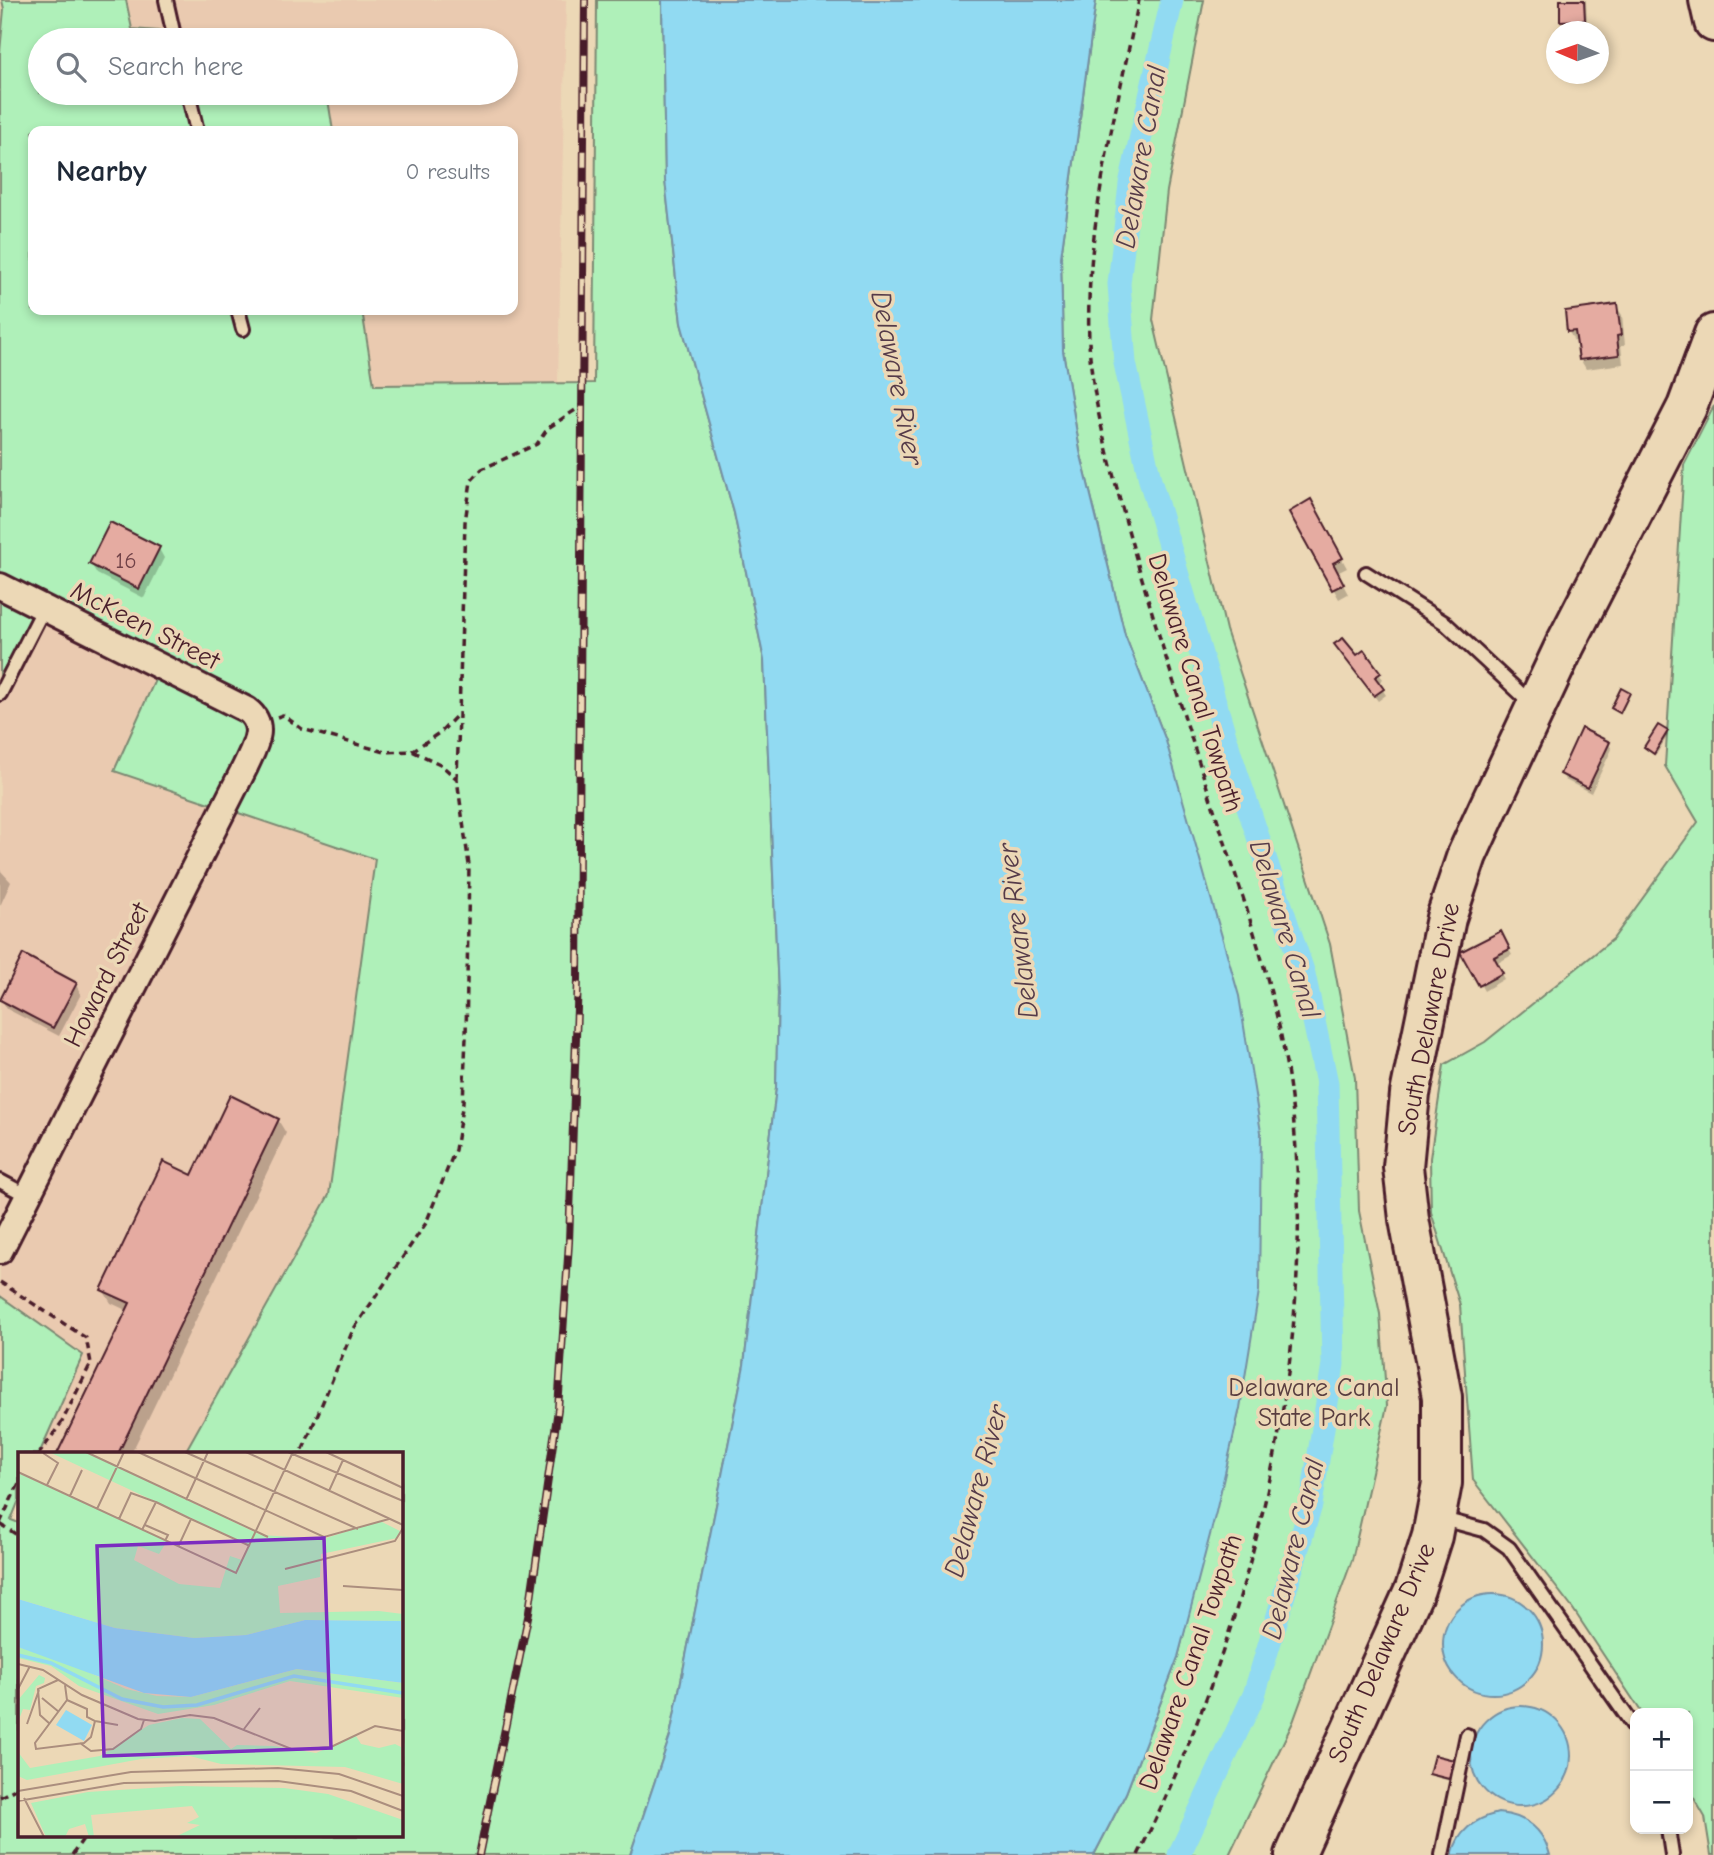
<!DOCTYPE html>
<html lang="en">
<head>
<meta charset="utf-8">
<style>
	body { margin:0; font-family:"Comic Neue",sans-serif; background:#f6f6f7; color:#1f2937 }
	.controls { position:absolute; right:21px; bottom:21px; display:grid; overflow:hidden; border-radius:14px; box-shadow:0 4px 10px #0003 }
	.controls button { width:63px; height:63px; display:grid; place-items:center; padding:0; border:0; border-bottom:2px solid #e0e1e3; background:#fff; color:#1f2937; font:35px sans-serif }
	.compass { position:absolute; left:1546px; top:21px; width:63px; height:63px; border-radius:50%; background:#fff; box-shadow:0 4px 10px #0003; rotate:272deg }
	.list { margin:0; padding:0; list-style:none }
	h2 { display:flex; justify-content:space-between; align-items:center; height:91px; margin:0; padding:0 28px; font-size:30px }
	h2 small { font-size:23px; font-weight:400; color:#747a83 }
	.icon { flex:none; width:38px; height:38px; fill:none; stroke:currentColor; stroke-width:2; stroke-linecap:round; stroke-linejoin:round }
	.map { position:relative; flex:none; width:1714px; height:1855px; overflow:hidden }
	.search { position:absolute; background:#fff; box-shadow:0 4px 10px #0003; left:28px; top:28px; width:490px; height:77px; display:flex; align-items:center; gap:18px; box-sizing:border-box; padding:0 24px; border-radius:38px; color:#747a83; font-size:26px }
	.panel { position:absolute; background:#fff; box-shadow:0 4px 10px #0003; left:28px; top:126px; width:490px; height:189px; border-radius:14px }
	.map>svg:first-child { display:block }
	.built { fill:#eacab0 }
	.green { fill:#aff0b9; stroke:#7c8872; stroke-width:2 }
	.water { fill:#91daf2; stroke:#758fa2; stroke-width:2 }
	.shadow { fill:#0003 }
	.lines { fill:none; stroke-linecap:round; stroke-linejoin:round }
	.canal { stroke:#91daf2; stroke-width:23 }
	.building { fill:#e5aba1; stroke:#4a1f2b; stroke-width:2 }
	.lane-casing { stroke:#4a1f2b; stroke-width:18 }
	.street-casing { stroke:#4a1f2b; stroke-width:30 }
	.highway-casing { stroke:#4a1f2b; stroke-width:44 }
	.path { stroke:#4a1f2b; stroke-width:3.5; stroke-dasharray:7 5; stroke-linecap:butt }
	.lane { stroke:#ecd8b6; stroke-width:12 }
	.street { stroke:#ecd8b6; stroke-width:24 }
	.highway { stroke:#ecd8b6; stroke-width:38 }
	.rail-casing { stroke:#4a1f2b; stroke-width:8 }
	.rail { stroke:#ecd8b6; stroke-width:5; stroke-dasharray:16; stroke-linecap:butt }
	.labels { text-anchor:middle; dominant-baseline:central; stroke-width:7; stroke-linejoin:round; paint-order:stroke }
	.number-label { font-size:23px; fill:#714248 }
	.street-label { font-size:26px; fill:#4a1f2b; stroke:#ecd8b6 }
	.park-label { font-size:26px; fill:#593e40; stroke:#ecd8b6 }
	.water-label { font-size:28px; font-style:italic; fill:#553b49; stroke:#ecd8b6 }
	.inset-river { fill:none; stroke:#91daf2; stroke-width:3.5 }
	.inset-road { fill:none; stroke:#ab8e7e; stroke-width:2 }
	.view { fill:#7b2cbf; fill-opacity:0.15; stroke:#7b2cbf; stroke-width:3.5 }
	.inset-edge { fill:none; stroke:#4a1f2b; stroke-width:3.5 }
</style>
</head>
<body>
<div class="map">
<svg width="1714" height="1855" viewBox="0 0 1714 1855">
	<rect width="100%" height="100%" fill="#ecd8b6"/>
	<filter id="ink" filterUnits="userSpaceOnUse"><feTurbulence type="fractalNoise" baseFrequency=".0143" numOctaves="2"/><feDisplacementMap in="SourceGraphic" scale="14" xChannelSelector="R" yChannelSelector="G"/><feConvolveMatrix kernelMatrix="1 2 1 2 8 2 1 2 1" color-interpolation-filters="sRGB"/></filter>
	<g filter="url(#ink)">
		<path class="built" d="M 126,0 L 566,0 L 558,384 L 374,385 L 362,310 L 513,310 L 513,131 L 333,131 L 327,93 L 506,93 L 506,40 L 279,40 L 132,29 Z
			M 37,609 L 159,671 L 115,771 L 375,859 L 329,1195 L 184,1454 L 39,1454 L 83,1355 L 0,1296 L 0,676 Z"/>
		<path class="green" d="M 2,0 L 126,0 L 132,29 L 279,40 L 40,40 L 40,93 L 327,93 L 333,131 L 33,131 L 33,310 L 362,310 L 374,385 L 594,383 L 597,0 L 662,0 L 665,180 L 681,323 L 734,513 L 764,660 L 778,993 L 776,1088 L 744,1365 L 670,1736 L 630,1855 L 0,1855 L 0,1296 L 83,1355 L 39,1454 L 19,1454 L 19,1500 L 11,1520 L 19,1523 L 19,1836 L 401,1836 L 401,1454 L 184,1454 L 329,1195 L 375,859 L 114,771 L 159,671 L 37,609 L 0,676 L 0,52 L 4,9 Z
			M 1096,0 L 1204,0 L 1167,191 L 1153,320 L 1226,630 L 1330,944 L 1355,1078 L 1359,1211 L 1380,1314 L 1387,1406 L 1352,1560 L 1293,1722 L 1229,1855 L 1094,1855 L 1126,1793 L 1178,1657 L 1240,1408 L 1166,741 L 1125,635 L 1080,451 L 1063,351 L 1061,257 Z
			M 1714,406 L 1714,1855 L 1711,1855 L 1705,1817 L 1688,1788 L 1688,1713 L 1642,1713 L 1573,1609 L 1473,1480 L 1460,1305 L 1431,1212 L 1430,1158 L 1444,1065 L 1485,1042 L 1613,939 L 1698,822 L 1665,766 L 1684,465 Z"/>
		<path class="water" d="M 662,0 L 1096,0 L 1061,257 L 1063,351 L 1080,451 L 1125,635 L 1166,741 L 1239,996 L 1261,1132 L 1259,1291 L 1240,1408 L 1216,1512 L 1178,1657 L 1126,1793 L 1094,1855 L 630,1855 L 670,1736 L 744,1365 L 776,1088 L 778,993 L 764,660 L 734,513 L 681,323 L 665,180 Z
			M1443 1644a50 50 0 1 1 100 0a50 50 0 1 1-100 0Z
			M1471 1756a50 50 0 1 1 100 0a50 50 0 1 1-100 0Z
			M 1498,1813 C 1525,1815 1543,1828 1550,1855 L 1452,1855 C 1458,1831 1474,1819 1498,1813 Z"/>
		<path class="shadow" d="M 1561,0 L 1586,0 L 1587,26 L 1565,26 L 1562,20 Z
			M 1616,306 L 1622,315 L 1625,345 L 1621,345 L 1623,364 L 1586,369 L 1580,359 L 1578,341 L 1574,341 L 1569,332 Z
			M 1311,502 L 1347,568 L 1337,573 L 1348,594 L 1339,599 L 1291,512 Z
			M 159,549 L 164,558 L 144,598 L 97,574 L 91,564 Z
			M 1340,651 L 1379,674 L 1383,679 L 1378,683 L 1386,695 L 1378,701 Z
			M 1629,694 L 1621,714 L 1614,710 L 1613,708 Z
			M 1659,727 L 1668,735 L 1656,755 L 1646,747 Z
			M 1608,743 L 1612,749 L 1591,793 L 1565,780 L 1562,774 Z
			M 0,870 L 11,882 L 0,906 Z
			M 1500,933 L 1512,955 L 1496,964 L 1504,979 L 1484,991 L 1463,953 Z
			M 76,985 L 81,994 L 59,1036 L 7,1009 L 1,999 Z
			M 278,1120 L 286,1133 L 131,1454 L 59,1454 L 128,1311 L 111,1303 L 103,1290 L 193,1177 Z
			M 1453,1761 L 1450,1781 L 1432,1776 L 1431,1774 Z"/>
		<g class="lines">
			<path class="canal" d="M 1172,0 L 1130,184 L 1119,284 L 1125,363 L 1150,480 L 1231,756 L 1304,974 L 1327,1083 L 1333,1364 L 1311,1505 L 1254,1695 L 1179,1855"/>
		</g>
		<path class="building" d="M 1560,0 L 1584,0 L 1585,20 L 1560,21 Z
			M 1617,304 L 1621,335 L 1617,336 L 1619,355 L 1579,360 L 1575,331 L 1567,332 L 1565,311 Z
			M 1311,499 L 1343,558 L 1333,563 L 1344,584 L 1332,590 L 1289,512 Z
			M 110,522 L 160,547 L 139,589 L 89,564 Z
			M 1343,638 L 1357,655 L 1364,650 L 1381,673 L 1375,677 L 1384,689 L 1374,696 L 1334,644 Z
			M 1621,688 L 1630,693 L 1620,713 L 1611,708 Z
			M 1658,725 L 1668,731 L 1654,754 L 1644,747 Z
			M 1581,728 L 1610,742 L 1588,788 L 1560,774 Z
			M 1501,931 L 1510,949 L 1494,957 L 1503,973 L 1479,986 L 1460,952 Z
			M 23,954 L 77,983 L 53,1028 L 0,1000 Z
			M 230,1095 L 279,1119 L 118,1454 L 57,1454 L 130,1303 L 101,1290 L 163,1161 L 192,1175 Z
			M 1434,1755 L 1454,1760 L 1449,1779 L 1429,1774 Z"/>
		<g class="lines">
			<defs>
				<path id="lane" d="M 166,0 L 175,40
					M 188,93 L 197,131
					M 238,310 L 243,329
					M 1366,573 L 1445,623 L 1533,705
					M 0,694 L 44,608
					M 0,1181 L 28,1196
					M 1439,1518 L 1484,1530 L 1509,1548 L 1635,1728
					M 1668,1829 L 1672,1855
					M 1442,1855 L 1467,1735"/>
				<path id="street" d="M 0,586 L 247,710 C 268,726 254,747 245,767 L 0,1251"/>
				<path id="highway" d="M 1709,0 L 1714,22
					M 1295,1855 L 1415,1589 L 1432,1536 L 1442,1483 L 1442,1397 L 1409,1219 L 1403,1167 L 1410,1094 L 1446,918 L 1467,855 L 1488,809 L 1565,645 L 1687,407 L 1714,334"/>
			</defs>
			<use href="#lane" class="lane-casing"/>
			<use href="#street" class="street-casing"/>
			<use href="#highway" class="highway-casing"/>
			<path class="path" d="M 277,717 L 283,715 L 302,729 L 385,752 L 412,751 L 440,764 L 457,779 L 469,865 L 466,1038 L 463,1102 L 455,1150 L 426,1223 L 353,1330 L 301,1454
				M 412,751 L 442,731 L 459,713
				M 457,779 L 465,522 L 471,481 L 482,469 L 537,444 L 548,428 L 583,405
				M 0,1282 L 86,1338 L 91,1363 L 62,1422 L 39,1454
				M 0,1523 L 19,1483
				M 0,1524 L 19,1536
				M 0,1797 L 19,1787
				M 72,1855 L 85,1836
				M 1138,1855 C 1261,1610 1338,1288 1277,1017 C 1258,936 1229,857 1204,778 C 1176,689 1147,601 1123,511 C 1108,455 1092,400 1089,342 C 1085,227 1116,112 1139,0"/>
			<use href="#lane" class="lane"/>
			<use href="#street" class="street"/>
			<use href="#highway" class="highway"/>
			<defs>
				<path id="rail" d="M 479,1855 L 529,1612 L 558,1409 L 569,1242 L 578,979 L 585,0"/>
			</defs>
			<use href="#rail" class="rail-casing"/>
			<use href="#rail" class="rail"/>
		</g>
	</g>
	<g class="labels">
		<g class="number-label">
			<text x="126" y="560">16</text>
		</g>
		<g class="street-label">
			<text transform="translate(145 626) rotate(27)">McKeen Street</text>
			<text transform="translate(1195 683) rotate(73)">Delaware Canal Towpath</text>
			<text transform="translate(107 975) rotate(-63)">Howard Street</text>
			<text transform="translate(1429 1019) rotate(-79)">South Delaware Drive</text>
			<text transform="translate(1382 1653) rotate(-67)">South Delaware Drive</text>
			<text transform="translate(1191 1662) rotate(-71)">Delaware Canal Towpath</text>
		</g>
		<g class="park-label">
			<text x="1314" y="1388">Delaware Canal<tspan x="1314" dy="30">State Park</tspan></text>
		</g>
		<g class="water-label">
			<text transform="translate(1141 157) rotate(-80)">Delaware Canal</text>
			<text transform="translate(897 378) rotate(79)">Delaware River</text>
			<text transform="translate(1285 929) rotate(73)">Delaware Canal</text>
			<text transform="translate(1018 931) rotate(-97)">Delaware River</text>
			<text transform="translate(976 1491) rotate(-75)">Delaware River</text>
			<text transform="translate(1293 1549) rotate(-76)">Delaware Canal</text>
		</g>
	</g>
	<g transform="translate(18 1452)">
		<rect width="385" height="385" fill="#ecd8b6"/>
		<path d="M 31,0 L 67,0 L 243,83 L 305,87 L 362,69 L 382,79 L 379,86 L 303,102 L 302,125 L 260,134 L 262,161 L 361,159 L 385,162 L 385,169 L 287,168 L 228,183 L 176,186 L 97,176 L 0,147 L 0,21 L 149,89 L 141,102 L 120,94 L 116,108 L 161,132 L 202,136 L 212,104 L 224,108 L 231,93 ZM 0,195 L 45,209 L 108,237 L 139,244 L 173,245 L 279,217 L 385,231 L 385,246 L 272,229 L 196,253 L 140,262 L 61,234 L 33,214 L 0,206 ZM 21,223 L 27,226 L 26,231 L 18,234 L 12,258 L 5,257 L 0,270 L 0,248 ZM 164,266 L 182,267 L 213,297 L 219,293 L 256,294 L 298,301 L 338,284 L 343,292 L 361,296 L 377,292 L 383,295 L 385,332 L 327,315 L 203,312 L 172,304 L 123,307 L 9,328 L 0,324 L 0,300 L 12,316 L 82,304 L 131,273 ZM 163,334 L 266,336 L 310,342 L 385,368 L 385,385 L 157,385 L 182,373 L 169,371 L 181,365 L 174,354 L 73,363 L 76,385 L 71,385 L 67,372 L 51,377 L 47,385 L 28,385 L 13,351 L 70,340 Z" fill="#aff0b9"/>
		<path d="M 0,147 L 97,176 L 176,186 L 228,183 L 287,168 L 383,169 L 385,231 L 279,217 L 173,245 L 126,241 L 0,195 ZM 48,258 L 74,273 L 66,289 L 38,273 Z" fill="#91daf2"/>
		<path class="inset-river" d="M 0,203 L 33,211 L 104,247 L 145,255 L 179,253 L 276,224 L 385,241"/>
		<path class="inset-road" d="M 68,0 L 250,85M 120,0 L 306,85 L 371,67M 167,0 L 340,77M 228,0 L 385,73M 270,0 L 385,49M 308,0 L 385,36M 25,1 L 40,11 L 29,33M 0,20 L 218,121 L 275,0M 311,39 L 325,8M 52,44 L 64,18M 168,48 L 190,0M 138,50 L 173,67 L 160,95M 79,57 L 106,0M 101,67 L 113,41 L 138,50 L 124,78M 173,67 L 232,94M 127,73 L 150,83 L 147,89M 267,117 L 377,89 L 385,76M 325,134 L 385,138M 0,212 L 25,218 L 64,243 L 120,267 L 137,269 L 172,263 L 196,266 L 276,298 L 313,295 L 357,274 L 385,279M 47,233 L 49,248 L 17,291 L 18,297 L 66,291 L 73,285 L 77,269 L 69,265 L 69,257 L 49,248M 0,237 L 12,214M 24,246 L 41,260M 77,269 L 100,273M 9,272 L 21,238M 32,272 L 22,263 L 20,237 L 40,228M 226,277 L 242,256M 62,291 L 73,299 L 95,297 L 123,277 L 126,268M 0,339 L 113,320 L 260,316 L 321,322 L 385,344M 6,346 L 26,385M 0,349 L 106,331 L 260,329 L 333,339 L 385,359"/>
		<path class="view" d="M 306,86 L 313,296 L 86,304 L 79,94 Z"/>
		<rect width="385" height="385" class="inset-edge"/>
	</g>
</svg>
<div class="controls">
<button>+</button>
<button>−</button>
</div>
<svg class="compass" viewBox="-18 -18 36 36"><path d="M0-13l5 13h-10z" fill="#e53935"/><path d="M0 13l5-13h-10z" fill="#747a83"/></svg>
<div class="search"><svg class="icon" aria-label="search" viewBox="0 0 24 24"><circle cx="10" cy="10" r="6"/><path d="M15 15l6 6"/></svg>Search here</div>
<section class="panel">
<h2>Nearby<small>0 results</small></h2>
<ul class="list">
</ul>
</section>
</div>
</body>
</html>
